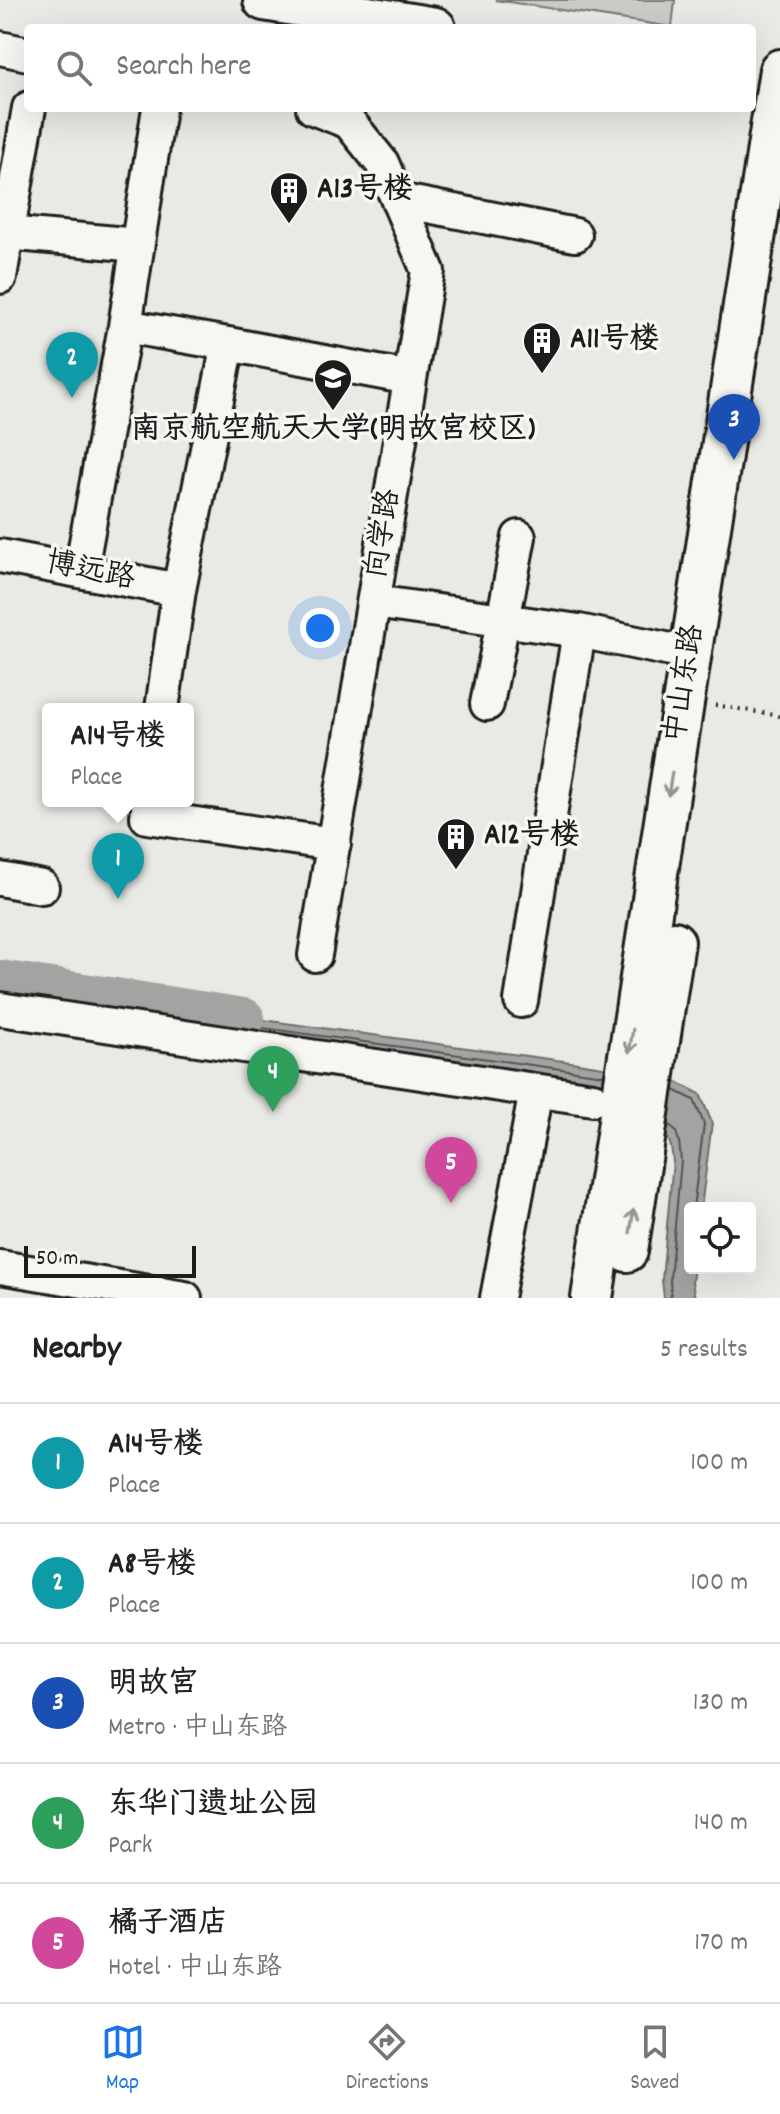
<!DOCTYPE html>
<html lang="en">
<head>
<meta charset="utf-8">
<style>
	body { margin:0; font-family:Dekko,"LXGW WenKai TC",sans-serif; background:#f6f6f6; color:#222 }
	.controls { position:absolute; right:24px; bottom:24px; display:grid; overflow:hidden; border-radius:8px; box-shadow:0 8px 32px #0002 }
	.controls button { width:72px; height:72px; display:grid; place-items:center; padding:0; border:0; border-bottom:2px solid #e0e0e0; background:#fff; color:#222; font:40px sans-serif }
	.scale { position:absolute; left:24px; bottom:20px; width:172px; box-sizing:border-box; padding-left:8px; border:4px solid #1c1c1c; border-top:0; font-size:22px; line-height:28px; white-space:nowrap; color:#1c1c1c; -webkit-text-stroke:6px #f6f6f2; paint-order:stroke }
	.you { position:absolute; left:320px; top:628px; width:28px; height:28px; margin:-20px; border:6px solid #fff; border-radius:50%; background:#1a73e8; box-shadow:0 0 0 12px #1a73e833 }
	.badge { display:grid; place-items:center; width:52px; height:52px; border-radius:50%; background:#1a73e8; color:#fff; font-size:26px; font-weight:700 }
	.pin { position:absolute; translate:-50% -66px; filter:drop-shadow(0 2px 4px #0008) }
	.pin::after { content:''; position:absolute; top:42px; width:28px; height:24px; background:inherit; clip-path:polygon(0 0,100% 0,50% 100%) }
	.popup { position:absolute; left:42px; top:703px; width:152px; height:104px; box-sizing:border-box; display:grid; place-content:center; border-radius:8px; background:#fff; filter:drop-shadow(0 2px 6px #0005); font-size:26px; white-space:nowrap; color:#767676 }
	.popup b { font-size:30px; color:#222 }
	.popup::after { content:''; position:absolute; left:50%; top:100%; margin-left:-16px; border:16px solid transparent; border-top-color:#fff }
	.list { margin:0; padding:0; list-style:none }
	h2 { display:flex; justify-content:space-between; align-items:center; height:104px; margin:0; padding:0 32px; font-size:34px }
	h2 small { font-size:26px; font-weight:400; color:#767676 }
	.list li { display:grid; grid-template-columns:52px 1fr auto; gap:24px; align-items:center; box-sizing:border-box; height:120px; padding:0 32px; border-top:2px solid #e0e0e0 }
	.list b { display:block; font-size:30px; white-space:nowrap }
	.list p { margin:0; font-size:26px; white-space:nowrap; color:#767676 }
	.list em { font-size:26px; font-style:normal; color:#767676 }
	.icon { flex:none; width:44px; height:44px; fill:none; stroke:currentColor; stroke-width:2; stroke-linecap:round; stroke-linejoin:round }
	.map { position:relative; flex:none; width:780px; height:1298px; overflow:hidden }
	.search { position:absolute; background:#fff; box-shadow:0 8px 32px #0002; left:24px; right:24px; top:24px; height:88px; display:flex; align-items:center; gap:20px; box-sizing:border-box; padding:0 28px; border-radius:8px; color:#767676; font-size:30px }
	.sheet { height:704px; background:#fff }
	nav { display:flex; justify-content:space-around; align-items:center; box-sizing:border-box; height:112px; border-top:2px solid #e0e0e0; background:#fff; font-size:22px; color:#767676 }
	nav a { display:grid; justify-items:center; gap:4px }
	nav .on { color:#1a73e8 }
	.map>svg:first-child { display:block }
	.green { fill:#cbcbc7; stroke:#747472; stroke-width:2 }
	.water { fill:#a3a3a1; stroke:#6d6d6c; stroke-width:2 }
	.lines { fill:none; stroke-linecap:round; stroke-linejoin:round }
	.shore { stroke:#525251; stroke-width:2 }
	.river { stroke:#a3a3a1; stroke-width:42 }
	.minor-casing { stroke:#1c1c1c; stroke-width:38 }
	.major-casing { stroke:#1c1c1c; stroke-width:46 }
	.path { stroke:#1c1c1c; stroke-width:4; stroke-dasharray:2 6; stroke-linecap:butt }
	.minor { stroke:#f6f6f2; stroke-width:32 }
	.major { stroke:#f6f6f2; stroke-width:40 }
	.oneway { stroke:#949492 }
	.labels { text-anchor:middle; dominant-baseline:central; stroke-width:7; stroke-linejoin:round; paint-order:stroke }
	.poi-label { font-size:30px; font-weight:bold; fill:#1c1c1c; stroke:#f6f6f2; text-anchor:start }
	.street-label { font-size:30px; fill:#1c1c1c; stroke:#f6f6f2 }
</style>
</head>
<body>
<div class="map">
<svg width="780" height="1298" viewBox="0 0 780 1298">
	<rect width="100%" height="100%" fill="#e9e9e5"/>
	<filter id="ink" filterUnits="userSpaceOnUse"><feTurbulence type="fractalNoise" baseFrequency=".0125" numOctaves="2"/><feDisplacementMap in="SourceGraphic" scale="16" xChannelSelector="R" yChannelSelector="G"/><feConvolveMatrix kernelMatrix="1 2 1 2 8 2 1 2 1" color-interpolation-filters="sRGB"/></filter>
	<g filter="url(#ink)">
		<path class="green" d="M 495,0 L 675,0 L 672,27 Z"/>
		<path class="water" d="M 0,984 L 571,1062 L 667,1077 L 700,1094 L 712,1123 L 701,1208 L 690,1208 L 690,1268 L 694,1268 L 692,1282 L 695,1298 L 664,1298 L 662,1280 L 673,1161 C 671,1140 668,1135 654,1119 L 0,1010 Z"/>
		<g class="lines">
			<path class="shore" d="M 96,1005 L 604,1075
				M 674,1090 L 694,1100 L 704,1124 L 693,1208
				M 669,1124 L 676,1132 L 679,1141 L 681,1161 L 670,1279 L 671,1298"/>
			<path class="river" d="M 0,981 L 244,1019"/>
			<defs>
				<path id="minor" d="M 0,48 L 28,54
					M 313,108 L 349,122 L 382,163 L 428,271 L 315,955
					M 398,200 L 575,235
					M 7,233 L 137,245
					M 0,277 L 29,108
					M 125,326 L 228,344
					M 0,556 L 179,590
					M 81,570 L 125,326 L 159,108
					M 374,602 L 579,631 L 690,654
					M 487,704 L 519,537
					M 162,709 L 179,590 L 228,344 L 410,378
					M 149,801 L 147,817 L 334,844
					M 0,879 L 42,887
					M 521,1001 L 579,631
					M 0,1009 L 593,1099
					M 0,1267 L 185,1298
					M 497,1298 L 536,1091"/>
				<path id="major" d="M 264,0 L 435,28
					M 627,1251 L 674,942
					M 592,1298 L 780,70"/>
			</defs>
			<use href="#minor" class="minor-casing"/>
			<use href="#major" class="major-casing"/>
			<path class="path" d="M 715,705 L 780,716"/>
			<use href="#minor" class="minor"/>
			<use href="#major" class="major"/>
		</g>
		<defs><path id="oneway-shaft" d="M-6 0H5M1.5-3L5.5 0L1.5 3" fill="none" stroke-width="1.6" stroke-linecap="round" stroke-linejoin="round" transform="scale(2)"/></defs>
		<g class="oneway">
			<use href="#oneway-shaft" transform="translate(670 784) rotate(99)"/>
			<use href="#oneway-shaft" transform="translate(631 1041) rotate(99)"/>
			<use href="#oneway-shaft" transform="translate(632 1221) rotate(-81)"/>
		</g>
	</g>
	<defs>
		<symbol id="building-pin" viewBox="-11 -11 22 30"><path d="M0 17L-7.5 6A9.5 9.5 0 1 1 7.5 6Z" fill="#1c1c1c" stroke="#f6f6f2"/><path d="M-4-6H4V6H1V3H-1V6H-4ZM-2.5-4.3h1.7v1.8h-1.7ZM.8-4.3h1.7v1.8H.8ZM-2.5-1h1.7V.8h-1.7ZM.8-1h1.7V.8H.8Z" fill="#fff"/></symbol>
		<symbol id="university-pin" viewBox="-11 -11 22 30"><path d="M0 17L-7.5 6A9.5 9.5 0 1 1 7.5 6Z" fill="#1c1c1c" stroke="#f6f6f2"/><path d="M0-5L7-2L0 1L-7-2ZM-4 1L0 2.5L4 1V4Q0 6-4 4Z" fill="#fff"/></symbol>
	</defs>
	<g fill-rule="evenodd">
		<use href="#building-pin" x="267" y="169" width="44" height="60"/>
		<use href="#building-pin" x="520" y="319" width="44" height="60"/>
		<use href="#university-pin" x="311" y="356" width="44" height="60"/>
		<use href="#building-pin" x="434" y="815" width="44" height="60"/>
	</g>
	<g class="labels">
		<g class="poi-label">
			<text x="317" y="191">A13号楼</text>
			<text x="570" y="341">A11号楼</text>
			<text x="333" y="431" text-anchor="middle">南京航空航天大学(明故宫校区)</text>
			<text x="484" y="837">A12号楼</text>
		</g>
		<g class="street-label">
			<text transform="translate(385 534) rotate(-81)">向学路</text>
			<text transform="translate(90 573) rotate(11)">博远路</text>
			<text transform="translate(686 684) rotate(-81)">中山东路</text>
		</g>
	</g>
</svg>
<div class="controls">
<button><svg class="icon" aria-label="locate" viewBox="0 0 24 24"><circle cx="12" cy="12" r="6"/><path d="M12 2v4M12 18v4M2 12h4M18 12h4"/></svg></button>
</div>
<div class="scale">50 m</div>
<div class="you"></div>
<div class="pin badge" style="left:118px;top:899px;background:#0f9aa8">1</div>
<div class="popup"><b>A14号楼</b>Place</div>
<div class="pin badge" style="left:72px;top:398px;background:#0f9aa8">2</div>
<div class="pin badge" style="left:734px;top:460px;background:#1a4fb4">3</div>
<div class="pin badge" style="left:273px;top:1112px;background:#2e9e5b">4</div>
<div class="pin badge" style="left:451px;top:1203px;background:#d1479c">5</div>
<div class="search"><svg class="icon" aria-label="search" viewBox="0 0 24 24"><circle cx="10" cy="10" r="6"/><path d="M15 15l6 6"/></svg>Search here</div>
</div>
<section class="sheet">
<h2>Nearby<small>5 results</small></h2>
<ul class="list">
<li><span class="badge" style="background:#0f9aa8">1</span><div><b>A14号楼</b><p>Place</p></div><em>100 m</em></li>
<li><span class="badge" style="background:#0f9aa8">2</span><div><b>A8号楼</b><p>Place</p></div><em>100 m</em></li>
<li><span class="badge" style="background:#1a4fb4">3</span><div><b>明故宫</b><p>Metro · 中山东路</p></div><em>130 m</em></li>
<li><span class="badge" style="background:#2e9e5b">4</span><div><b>东华门遗址公园</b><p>Park</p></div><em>140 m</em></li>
<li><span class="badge" style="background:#d1479c">5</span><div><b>橘子酒店</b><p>Hotel · 中山东路</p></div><em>170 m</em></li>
</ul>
</section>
<nav>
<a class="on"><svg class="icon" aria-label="map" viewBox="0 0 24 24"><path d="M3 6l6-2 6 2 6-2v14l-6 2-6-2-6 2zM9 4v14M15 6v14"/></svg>Map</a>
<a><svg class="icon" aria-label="directions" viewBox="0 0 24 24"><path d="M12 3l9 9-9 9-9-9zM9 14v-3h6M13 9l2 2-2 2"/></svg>Directions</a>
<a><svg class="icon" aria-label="saved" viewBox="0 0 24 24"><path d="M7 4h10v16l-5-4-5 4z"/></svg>Saved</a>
</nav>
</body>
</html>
